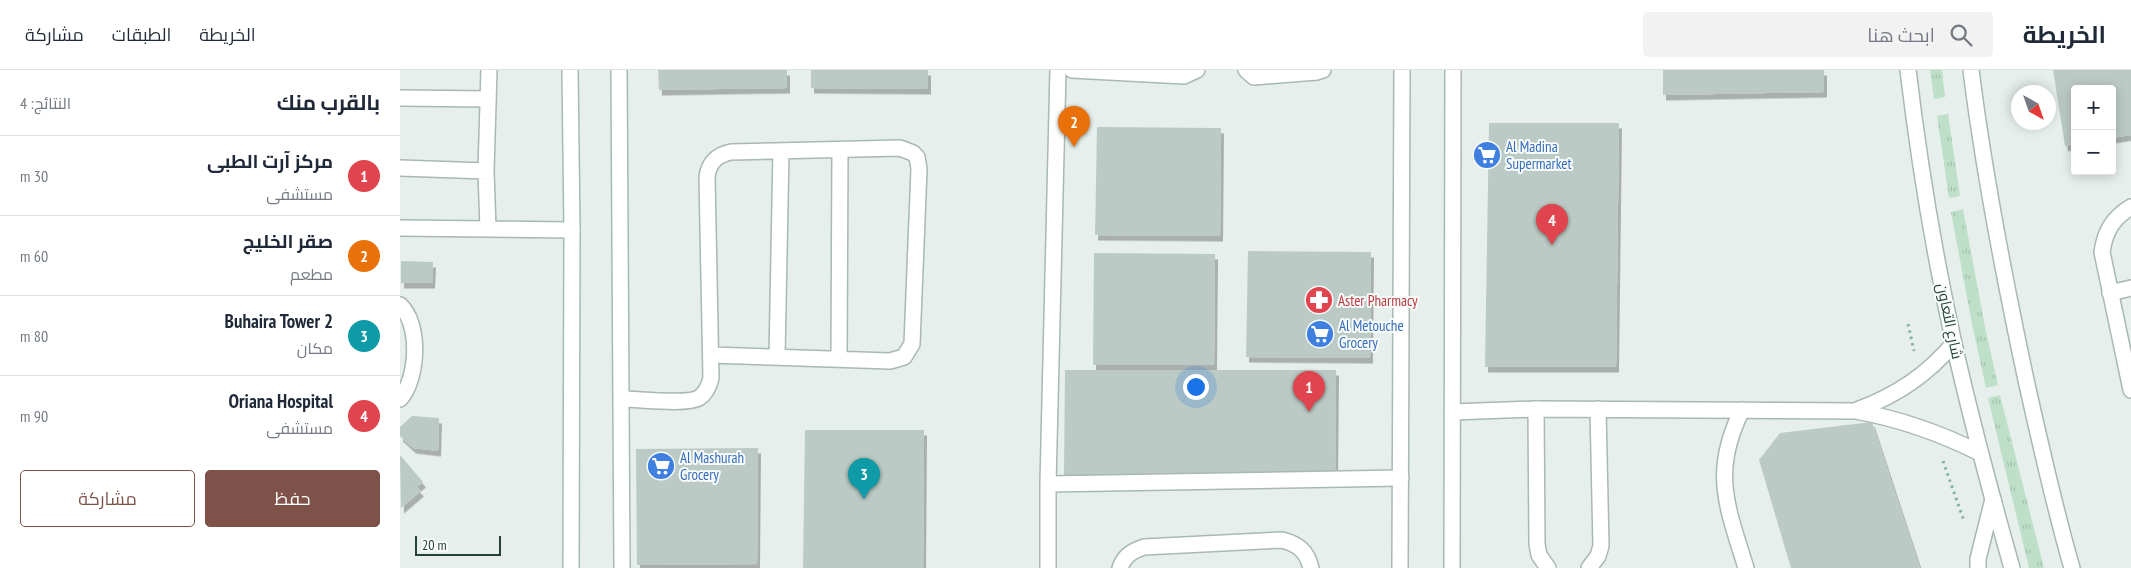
<!DOCTYPE html>
<html lang="ar">
<head>
<meta charset="utf-8">
<style>
	body { margin:0; font-family:"PT Sans Narrow",Cairo,sans-serif; background:#f2f2f3; color:#1f2937; direction:rtl }
	.controls { position:absolute; right:15px; top:15px; display:grid; overflow:hidden; border-radius:5px; box-shadow:0 2px 12px #0003 }
	.controls button { width:45px; height:45px; display:grid; place-items:center; padding:0; border:0; border-bottom:1px solid #e0e1e3; background:#fff; color:#1f2937; font:25px sans-serif }
	.compass { position:absolute; left:1611px; top:15px; width:45px; height:45px; border-radius:50%; background:#fff; box-shadow:0 2px 12px #0003; rotate:140deg }
	.scale { position:absolute; left:15px; bottom:12px; width:86px; box-sizing:border-box; padding-left:5px; border:2px solid #24423a; border-top:0; font-size:14px; line-height:18px; white-space:nowrap; color:#24423a; -webkit-text-stroke:4px #f7fbf9; paint-order:stroke }
	.you { position:absolute; left:795px; top:316px; width:18px; height:18px; margin:-12px; border:4px solid #fff; border-radius:50%; background:#1a73e8; box-shadow:0 0 0 8px #1a73e833 }
	.badge { display:grid; place-items:center; width:32px; height:32px; border-radius:50%; background:#7f5249; color:#fff; font-size:16px; font-weight:700 }
	.pin { position:absolute; translate:-50% -41px; filter:drop-shadow(0 1px 2px #0008) }
	.pin::after { content:''; position:absolute; top:26px; width:18px; height:15px; background:inherit; clip-path:polygon(0 0,100% 0,50% 100%) }
	.list { margin:0; padding:0; list-style:none }
	h2 { display:flex; justify-content:space-between; align-items:center; height:65px; margin:0; padding:0 20px; font-size:21px }
	h2 small { font-size:16px; font-weight:400; color:#747a83 }
	.list li { display:grid; grid-template-columns:32px 1fr auto; gap:15px; align-items:center; box-sizing:border-box; height:80px; padding:0 20px; border-top:1px solid #e0e1e3 }
	.list b { display:block; font-size:19px; white-space:nowrap }
	.list p { margin:0; font-size:16px; white-space:nowrap; color:#747a83 }
	.list em { font-size:16px; font-style:normal; color:#747a83 }
	.actions { display:flex; gap:10px; padding:15px 20px }
	.actions a { flex:1; padding:11px 0; border:1px solid #7f5249; border-radius:5px; text-align:center; font-size:18px; color:#7f5249 }
	.actions .main { background:#7f5249; color:#fff }
	.icon { flex:none; width:28px; height:28px; fill:none; stroke:currentColor; stroke-width:2; stroke-linecap:round; stroke-linejoin:round }
	.map { position:relative; flex:none; width:1731px; height:498px; overflow:hidden; direction:ltr }
	header { display:flex; align-items:center; gap:30px; box-sizing:border-box; height:70px; padding:0 25px; background:#fff; border-bottom:1px solid #e0e1e3 }
	header strong { font-size:24px }
	nav { display:flex; gap:28px; margin-inline-start:auto; font-size:18px }
	.search { width:350px; height:45px; background:#f2f2f3; display:flex; align-items:center; gap:12px; box-sizing:border-box; padding:0 18px; border-radius:5px; color:#747a83; font-size:19px }
	main { display:flex }
	aside { flex:1; background:#fff }
	.map>svg:first-child { display:block }
	.grass { fill:url(#grass-tufts) }
	.building { fill:#bbcac4; filter:url(#shadow) }
	.lines { fill:none; stroke-linecap:round; stroke-linejoin:round }
	.service-casing { stroke:#a8b8b2; stroke-width:18 }
	.minor-casing { stroke:#a8b8b2; stroke-width:18 }
	.tertiary-casing { stroke:#a8b8b2; stroke-width:18 }
	.secondary-casing { stroke:#a4bbb3; stroke-width:18 }
	.path { stroke:#86b3a5; stroke-width:3; stroke-dasharray:2.5 4; stroke-linecap:butt }
	.service { stroke:#fff; stroke-width:15 }
	.minor { stroke:#fff; stroke-width:15 }
	.tertiary { stroke:#fff; stroke-width:15 }
	.secondary { stroke:#fff; stroke-width:15 }
	.labels { text-anchor:middle; dominant-baseline:central; stroke-width:4; stroke-linejoin:round; paint-order:stroke }
	.shop-label { font-size:15px; fill:#366cbe; stroke:#f7fbf9; text-anchor:start }
	.health-label { font-size:15px; fill:#be3a42; stroke:#f7fbf9; text-anchor:start }
	.street-label { font-size:15px; fill:#24423a; stroke:#f7fbf9 }
</style>
</head>
<body>
<header>
<strong>الخريطة</strong>
<div class="search"><svg class="icon" aria-label="search" viewBox="0 0 24 24"><circle cx="10" cy="10" r="6"/><path d="M15 15l6 6"/></svg>ابحث هنا</div>
<nav><a>الخريطة</a><a>الطبقات</a><a>مشاركة</a></nav>
</header>
<main>
<div class="map">
<svg width="1731" height="498" viewBox="0 0 1731 498">
	<defs>
		<pattern id="grass-tufts" width="24" height="20" patternUnits="userSpaceOnUse" patternTransform="scale(1.25)"><rect width="24" height="20" fill="#bfe0c8"/><path d="M3 7l-1-3M5 7V3M7 7l1-3M15 17l-1-3M17 17v-4M19 17l1-3" fill="none" stroke="#a4c1ad"/></pattern>
		<filter id="shadow"><feDropShadow dx="3" dy="5.5" stdDeviation="0" flood-color="#0004"/></filter>
	</defs>
	<rect width="100%" height="100%" fill="#e6efeb"/>
	<path class="grass" d="M 1530,0 L 1542,0 L 1545,27 L 1534,29 Z
		M 1548,44 L 1560,126 L 1549,128 L 1537,46 Z
		M 1563,139 L 1585,257 L 1598,315 L 1586,318 L 1573,259 L 1551,142 Z
		M 1600,325 L 1644,498 L 1629,498 L 1588,328 Z"/>
	<path class="building" d="M 258,0 L 387,0 L 387,18 L 259,20 Z
		M 411,0 L 528,0 L 528,19 L 411,18 Z
		M 1263,0 L 1424,0 L 1424,22 L 1263,25 Z
		M 1653,0 L 1731,0 L 1731,65 L 1712,68 L 1712,19 L 1675,19 L 1675,74 L 1665,76 Z
		M 1089,53 L 1219,53 L 1216,297 L 1085,297 Z
		M 697,57 L 821,58 L 820,166 L 695,165 Z
		M 848,181 L 971,182 L 970,288 L 846,287 Z
		M 694,183 L 815,184 L 814,295 L 693,295 Z
		M 1,191 L 33,192 L 32,213 L 1,213 Z
		M 665,300 L 936,300 L 935,406 L 664,406 Z
		M 12,346 L 39,348 L 38,381 L 13,378 L 0,366 L 0,357 Z
		M 1472,352 L 1520,498 L 1391,498 L 1359,390 L 1380,363 Z
		M 405,360 L 524,360 L 523,498 L 403,498 Z
		M 358,378 L 357,494 L 237,495 L 236,379 Z
		M 0,385 L 23,412 L 17,417 L 21,421 L 1,438 Z"/>
	<g class="lines">
		<defs>
			<path id="service" d="M 672,0 L 784,6 L 797,0
				M 846,0 L 854,7 L 917,2 L 923,0
				M 0,28 L 88,29
				M 0,98 L 86,101 L 89,0
				M 86,101 L 88,159
				M 1731,137 C 1713,148 1705,161 1702,182 L 1731,320
				M 0,158 L 172,160
				M 1710,223 L 1731,218
				M 0,235 C 21,254 18,309 0,329
				M 377,287 L 381,81
				M 439,289 L 440,80
				M 222,329 C 239,329 286,335 299,328 C 306,323 309,317 311,308 L 307,107 C 309,92 317,85 331,82 L 500,78 L 513,83 L 517,87 L 519,99 L 512,274 L 504,287 L 490,291 L 311,285
				M 1136,339 L 1137,474 L 1139,485 L 1148,498
				M 720,498 C 724,486 732,481 744,477 L 882,470 C 898,474 907,481 911,498
				M 1189,498 L 1198,486 L 1201,476 L 1198,339"/>
			<path id="minor" d="M 1342,340 C 1311,402 1327,436 1346,498
				M 648,414 L 1001,408
				M 648,498 L 648,414 L 658,0
				M 1578,498 L 1578,489 L 1593,429"/>
			<path id="tertiary" d="M 1508,0 C 1519,92 1534,183 1554,274 C 1571,349 1591,424 1612,498
				M 1571,0 C 1584,104 1604,207 1626,310 C 1640,373 1654,436 1672,498
				M 1457,340 C 1497,325 1527,305 1554,273
				M 1052,342 L 1136,339 L 1456,341 C 1500,349 1540,363 1580,383
				M 1000,498 L 1002,0
				M 1052,498 L 1053,0"/>
			<path id="secondary" d="M 170,0 L 172,160 L 171,498
				M 219,0 L 222,498"/>
		</defs>
		<use href="#service" class="service-casing"/>
		<use href="#minor" class="minor-casing"/>
		<use href="#tertiary" class="tertiary-casing"/>
		<use href="#secondary" class="secondary-casing"/>
		<path class="path" d="M 1508,254 L 1514,281
			M 1543,391 L 1564,451"/>
		<use href="#service" class="service"/>
		<use href="#minor" class="minor"/>
		<use href="#tertiary" class="tertiary"/>
		<use href="#secondary" class="secondary"/>
	</g>
	<defs>
		<symbol id="supermarket-disc" viewBox="-11 -11 22 22"><circle r="9.5" fill="#3f7fe0" stroke="#f7fbf9"/><path d="M-6-5.5h2.5l.6 2H6L4.5 2H-2.5L-4.4-4H-6ZM-1.5 3.2a1.3 1.3 0 1 0 .1 0ZM3 3.2a1.3 1.3 0 1 0 .1 0Z" fill="#fff"/></symbol>
		<symbol id="pharmacy-disc" viewBox="-11 -11 22 22"><circle r="9.5" fill="#e0444e" stroke="#f7fbf9"/><path d="M-2-6h4v4h4v4h-4v4h-4v-4h-4v-4h4Z" fill="#fff"/></symbol>
	</defs>
	<g fill-rule="evenodd">
		<use href="#supermarket-disc" x="1071" y="69" width="32" height="32"/>
		<use href="#pharmacy-disc" x="903" y="214" width="32" height="32"/>
		<use href="#supermarket-disc" x="904" y="248" width="32" height="32"/>
		<use href="#supermarket-disc" x="245" y="380" width="32" height="32"/>
	</g>
	<g class="labels">
		<g class="shop-label">
			<text x="1106" y="76">Al Madina<tspan x="1106" dy="17">Supermarket</tspan></text>
			<text x="939" y="255">Al Metouche<tspan x="939" dy="17">Grocery</tspan></text>
			<text x="280" y="387">Al Mashurah<tspan x="280" dy="17">Grocery</tspan></text>
		</g>
		<g class="health-label">
			<text x="938" y="230">Aster Pharmacy</text>
		</g>
		<g class="street-label">
			<text transform="translate(1550 251) rotate(78)">شارع التعاون</text>
		</g>
	</g>
</svg>
<div class="controls">
<button>+</button>
<button>−</button>
</div>
<svg class="compass" viewBox="-18 -18 36 36"><path d="M0-13l5 13h-10z" fill="#e53935"/><path d="M0 13l5-13h-10z" fill="#747a83"/></svg>
<div class="scale">20 m</div>
<div class="you"></div>
<div class="pin badge" style="left:909px;top:342px;background:#e0444e">1</div>
<div class="pin badge" style="left:674px;top:77px;background:#e8710a">2</div>
<div class="pin badge" style="left:464px;top:429px;background:#0f9aa8">3</div>
<div class="pin badge" style="left:1152px;top:175px;background:#e0444e">4</div>
</div>
<aside>
<h2>بالقرب منك<small>النتائج: 4</small></h2>
<ul class="list">
<li><span class="badge" style="background:#e0444e">1</span><div><b>مرکز آرت الطبی</b><p>مستشفى</p></div><em>30 m</em></li>
<li><span class="badge" style="background:#e8710a">2</span><div><b>صقر الخليج</b><p>مطعم</p></div><em>60 m</em></li>
<li><span class="badge" style="background:#0f9aa8">3</span><div><b>Buhaira Tower 2</b><p>مكان</p></div><em>80 m</em></li>
<li><span class="badge" style="background:#e0444e">4</span><div><b>Oriana Hospital</b><p>مستشفى</p></div><em>90 m</em></li>
</ul>
<div class="actions"><a class="main">حفظ</a><a>مشاركة</a></div>
</aside>
</main>
</body>
</html>
